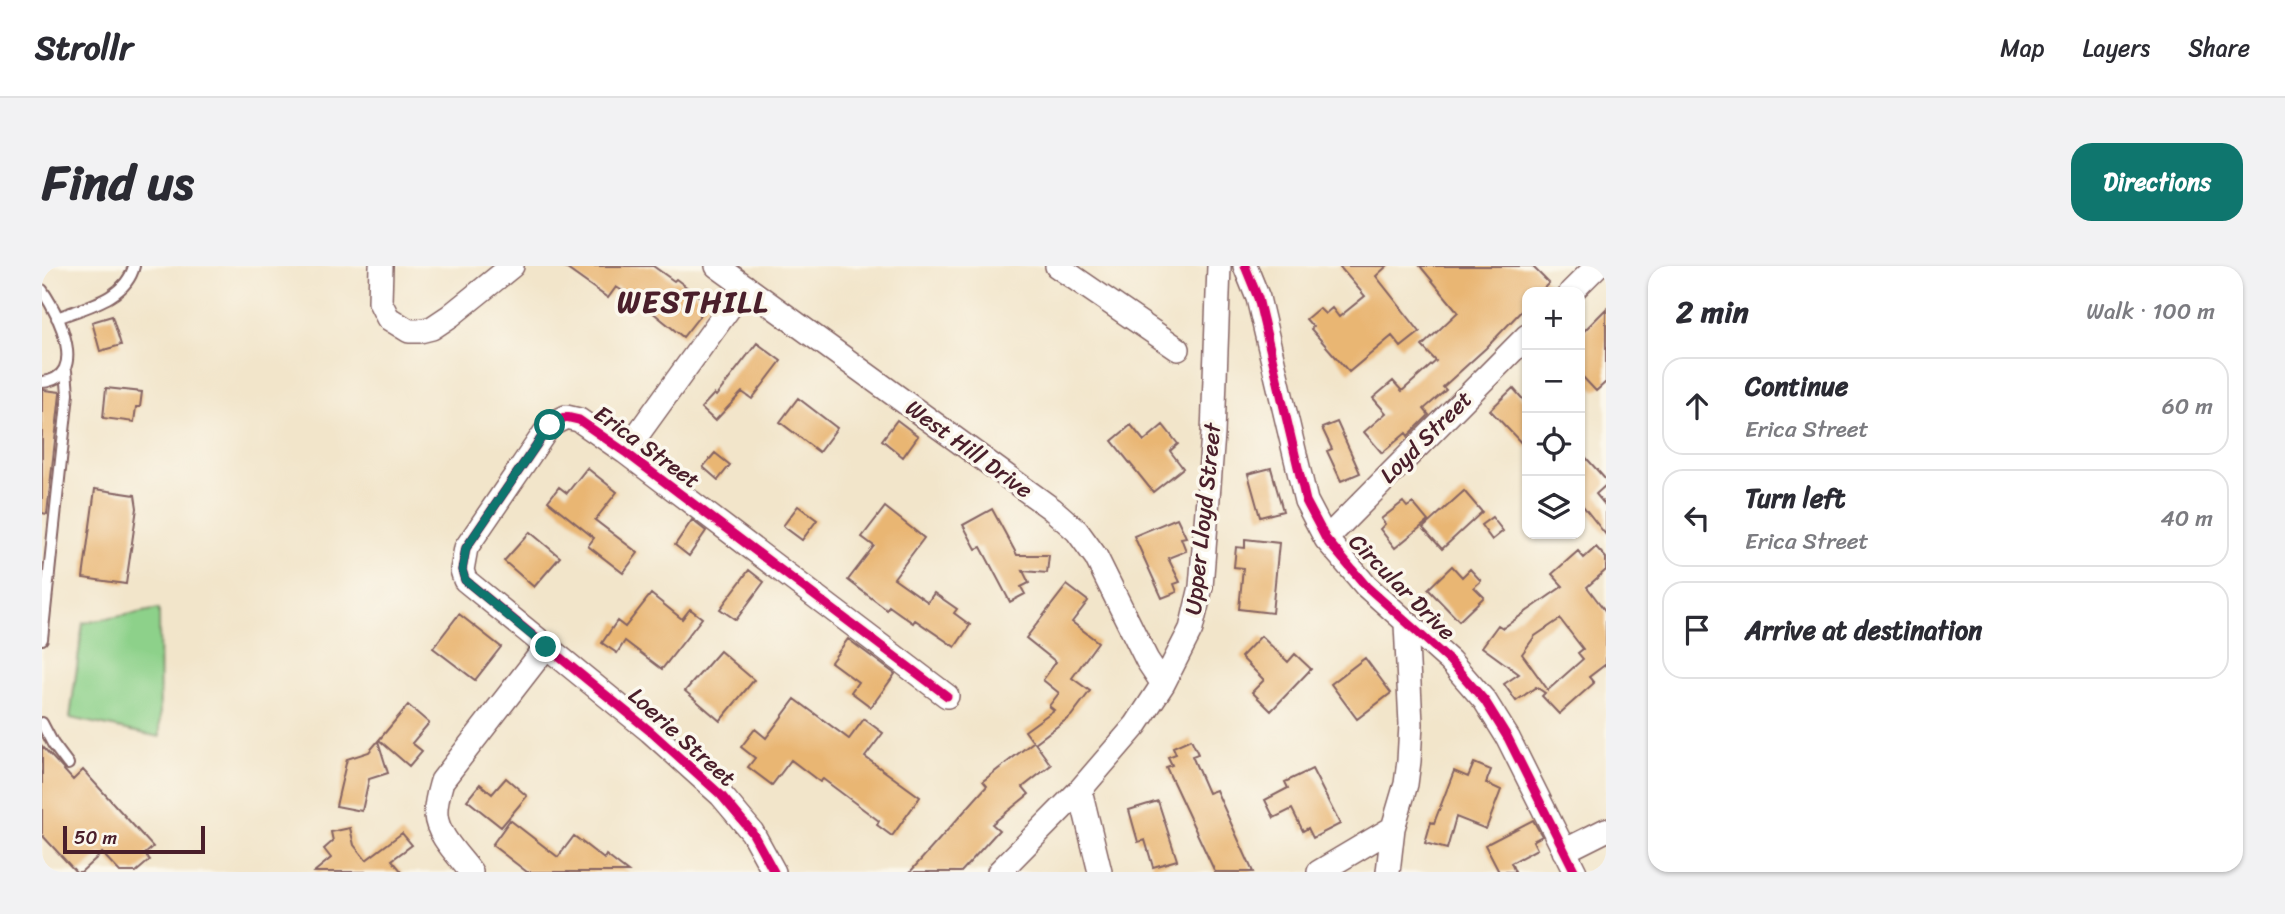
<!DOCTYPE html>
<html lang="en">
<head>
<meta charset="utf-8">
<style>
	body { margin:0; font-family:Sriracha,sans-serif; background:#f2f2f3; color:#2b2b33 }
	.controls { position:absolute; right:21px; top:21px; display:grid; overflow:hidden; border-radius:14px; box-shadow:0 2px 5px #0004 }
	.controls button { width:63px; height:63px; display:grid; place-items:center; padding:0; border:0; border-bottom:2px solid #e1e1e2; background:#fff; color:#2b2b33; font:35px sans-serif }
	.scale { position:absolute; left:21px; bottom:18px; width:142px; box-sizing:border-box; padding-left:7px; border:4px solid #4a1f2b; border-top:0; font-size:19px; line-height:24px; white-space:nowrap; color:#4a1f2b; -webkit-text-stroke:5px #fbf7ec; paint-order:stroke }
	.stop { position:absolute; width:21px; height:21px; margin:-16px; border:5px solid #0f766e; border-radius:50%; background:#fff }
	.stop.end { background:#0f766e; border-color:#fff; box-shadow:0 2px 7px #0008 }
	.list { margin:0; padding:0; list-style:none }
	h2 { display:flex; justify-content:space-between; align-items:center; height:91px; margin:0; padding:0 28px; font-size:30px }
	h2 small { font-size:23px; font-weight:400; color:#7c7c81 }
	.list li { display:grid; grid-template-columns:46px 1fr auto; gap:21px; align-items:center; box-sizing:border-box; height:98px; margin:0 14px 14px; padding:0 14px; border:2px solid #e1e1e2; border-radius:21px }
	.list b { display:block; font-size:26px; white-space:nowrap }
	.list p { margin:0; font-size:23px; white-space:nowrap; color:#7c7c81 }
	.list em { font-size:23px; font-style:normal; color:#7c7c81 }
	.icon { flex:none; width:38px; height:38px; fill:none; stroke:currentColor; stroke-width:2; stroke-linecap:round; stroke-linejoin:round }
	.map { position:relative; flex:none; width:1564px; height:606px; overflow:hidden; border-radius:21px }
	header { display:flex; align-items:center; gap:42px; box-sizing:border-box; height:98px; padding:0 35px; background:#fff; border-bottom:2px solid #e1e1e2 }
	header strong { font-size:33px }
	nav { display:flex; gap:38px; margin-inline-start:auto; font-size:24px }
	.intro { display:flex; align-items:center; justify-content:space-between; box-sizing:border-box; height:168px; padding:0 42px }
	h1 { margin:0; font-size:49px }
	.button { padding:18px 32px; border-radius:21px; background:#0f766e; color:#fff; font-size:24px; font-weight:700 }
	main { display:flex; gap:42px; padding:0 42px }
	aside { flex:1; background:#fff; border-radius:21px; box-shadow:0 2px 5px #0004 }
	.map>svg:first-child { display:block }
	.green { fill:#8dd18a; stroke:#6c785a; stroke-width:2 }
	.building { fill:#e9b673; fill-rule:evenodd }
	.lines { fill:none; stroke-linecap:round; stroke-linejoin:round }
	.lane-casing { stroke:#856463; stroke-width:14 }
	.street-casing { stroke:#856463; stroke-width:26 }
	.lane { stroke:#fff; stroke-width:10 }
	.street { stroke:#fff; stroke-width:23 }
	.cycleway-casing { stroke:#fbf7ec; stroke-width:13 }
	.cycleway { stroke:#d6006c; stroke-width:9 }
	.route { stroke:#0f766e; stroke-width:9 }
	.labels { text-anchor:middle; dominant-baseline:central; stroke-width:7; stroke-linejoin:round; paint-order:stroke }
	.street-label { font-size:23px; fill:#4a1f2b; stroke:#fbf7ec }
	.district-label { font-size:30px; font-weight:bold; letter-spacing:2px; fill:#4a1f2b; stroke:#fbf7ec }
</style>
</head>
<body>
<header>
<strong>Strollr</strong>
<nav><a>Map</a><a>Layers</a><a>Share</a></nav>
</header>
<div class="intro"><h1>Find us</h1><a class="button">Directions</a></div>
<main>
<div class="map">
<svg width="1564" height="606" viewBox="0 0 1564 606">
	<rect width="100%" height="100%" fill="#fbf7ec"/>
	<filter id="ink" filterUnits="userSpaceOnUse"><feTurbulence type="fractalNoise" baseFrequency=".0143" numOctaves="2"/><feDisplacementMap in="SourceGraphic" scale="14" xChannelSelector="R" yChannelSelector="G"/><feConvolveMatrix kernelMatrix="1 2 1 2 8 2 1 2 1" color-interpolation-filters="sRGB"/></filter>
	<filter id="wash" filterUnits="userSpaceOnUse"><feTurbulence type="fractalNoise" baseFrequency=".00686" numOctaves="4" result="noise"/><feDisplacementMap in="SourceGraphic" scale="28" xChannelSelector="R" yChannelSelector="G"/><feGaussianBlur stdDeviation="1.57" result="paint"/><feColorMatrix in="noise" values="0 0 0 0 0 0 0 0 0 0 0 0 0 0 0 0 0 1.4 0 .05"/><feComposite in="paint" operator="in"/></filter>
	<g filter="url(#wash)">
		<rect width="100%" height="100%" fill="#f2e5ca"/>
		<path class="green" d="M 117,343 L 118,471 L 28,452 L 41,357 Z"/>
		<g id="blocks">
			<path class="building" d="M 521,0 L 611,0 L 632,15 L 634,13 L 667,38 L 641,71 L 593,32 L 574,21 L 566,32 Z
				M 1297,0 L 1345,0 L 1334,10 L 1378,66 L 1359,81 L 1350,70 L 1307,106 L 1269,63 L 1271,61 L 1264,53 L 1277,42 L 1283,48 L 1290,42 L 1297,51 L 1323,30 Z
				M 1378,0 L 1490,0 L 1507,17 L 1498,26 L 1485,26 L 1485,39 L 1444,82 L 1401,121 L 1404,124 L 1382,143 L 1387,149 L 1366,170 L 1364,167 L 1340,187 L 1322,166 L 1344,147 L 1331,132 L 1351,115 L 1360,125 L 1394,95 L 1380,80 L 1416,46 Z
				M 1564,43 L 1564,116 L 1554,125 L 1538,108 L 1538,69 Z
				M 70,50 L 79,79 L 58,85 L 50,56 Z
				M 715,77 L 739,95 L 710,133 L 700,126 L 673,155 L 659,142 L 672,128 L 674,130 Z
				M 64,122 L 100,126 L 98,141 L 94,141 L 92,156 L 61,152 Z
				M 1471,122 L 1485,138 L 1485,183 L 1448,144 Z
				M 2,124 L 18,126 L 18,128 L 5,248 L 0,247 L 0,124 Z
				M 756,132 L 795,162 L 777,186 L 738,156 Z
				M 855,154 L 876,170 L 861,191 L 840,174 Z
				M 1295,156 L 1318,207 L 1299,215 L 1285,185 L 1290,183 L 1280,162 Z
				M 1089,159 L 1102,175 L 1121,159 L 1136,178 L 1128,185 L 1141,202 L 1111,226 L 1070,175 Z
				M 1538,185 L 1564,214 L 1564,219 L 1554,228 L 1564,240 L 1564,269 L 1541,240 L 1538,243 Z
				M 673,187 L 688,199 L 676,214 L 661,201 Z
				M 545,202 L 575,226 L 553,254 L 596,287 L 581,307 L 546,280 L 552,272 L 506,235 L 517,221 L 525,227 Z
				M 1229,202 L 1241,245 L 1218,251 L 1206,208 Z
				M 53,223 L 93,229 L 95,242 L 84,318 L 41,312 Z
				M 1422,225 L 1440,246 L 1400,283 L 1381,262 Z
				M 1361,236 L 1365,241 L 1371,237 L 1386,255 L 1353,282 L 1338,263 L 1343,258 L 1339,253 Z
				M 756,240 L 775,254 L 760,274 L 741,260 Z
				M 843,241 L 882,272 L 852,312 L 886,336 L 892,327 L 915,343 L 912,347 L 928,359 L 913,381 L 873,354 L 871,357 L 847,340 L 845,344 L 806,314 L 832,280 L 820,271 Z
				M 950,243 L 975,289 L 1007,289 L 1005,307 L 981,305 L 987,317 L 979,321 L 983,328 L 968,336 L 939,281 L 934,283 L 921,259 Z
				M 1450,251 L 1461,265 L 1450,274 L 1439,259 Z
				M 1135,252 L 1144,271 L 1139,272 L 1144,285 L 1126,292 L 1138,316 L 1132,318 L 1135,326 L 1120,332 L 1092,270 Z
				M 650,254 L 664,265 L 647,290 L 633,279 Z
				M 488,266 L 518,291 L 492,321 L 462,295 Z
				M 1203,273 L 1237,277 L 1230,347 L 1197,343 L 1201,302 L 1192,301 L 1194,281 L 1203,282 Z
				M 1554,281 L 1564,292 L 1564,304 L 1545,321 L 1564,346 L 1564,398 L 1547,411 L 1552,417 L 1517,448 L 1500,430 L 1503,427 L 1494,421 L 1474,435 L 1462,418 L 1477,408 L 1440,381 L 1456,359 L 1461,362 L 1521,320 L 1510,308 L 1536,285 L 1542,292 ZM 1518,353 L 1541,383 L 1536,387 L 1541,393 L 1506,424 L 1480,388 L 1493,370 Z
				M 1410,300 L 1420,311 L 1428,303 L 1439,315 L 1432,321 L 1442,331 L 1417,355 L 1386,323 Z
				M 707,304 L 722,316 L 694,354 L 678,343 Z
				M 1025,319 L 1046,335 L 1030,356 L 1056,376 L 1030,412 L 1048,425 L 1029,450 L 993,477 L 1009,499 L 981,521 L 987,528 L 950,558 L 957,564 L 919,606 L 868,606 L 945,520 L 941,515 L 991,476 L 983,465 L 1012,444 L 1007,440 L 1017,427 L 1001,414 L 1014,396 L 984,372 Z
				M 609,328 L 640,353 L 648,343 L 660,352 L 620,403 L 583,375 L 575,387 L 560,377 L 575,355 L 583,361 Z
				M 417,348 L 459,381 L 433,414 L 391,382 Z
				M 1219,370 L 1246,396 L 1253,388 L 1269,403 L 1229,445 L 1210,426 L 1222,414 L 1199,391 Z
				M 806,373 L 853,408 L 829,441 L 809,426 L 816,416 L 789,396 Z
				M 678,385 L 712,414 L 678,455 L 643,425 Z
				M 1323,392 L 1349,427 L 1315,453 L 1289,418 Z
				M 753,433 L 807,473 L 822,453 L 841,467 L 823,491 L 878,531 L 850,570 L 835,559 L 837,555 L 781,513 L 778,516 L 749,494 L 730,519 L 706,501 L 713,492 L 699,481 L 713,463 L 724,472 Z
				M 366,439 L 387,457 L 370,477 L 380,485 L 367,500 L 337,474 Z
				M 1149,473 L 1156,488 L 1150,490 L 1166,527 L 1174,524 L 1211,606 L 1173,606 L 1124,501 L 1130,499 L 1126,491 L 1134,488 L 1131,481 Z
				M 336,475 L 346,507 L 327,513 L 320,545 L 294,540 L 305,493 L 327,486 Z
				M 0,480 L 31,514 L 41,504 L 111,581 L 103,588 L 108,594 L 94,606 L 78,606 L 60,587 L 39,606 L 34,606 L 0,569 Z
				M 1432,497 L 1449,504 L 1444,517 L 1459,524 L 1444,563 L 1414,551 L 1405,583 L 1383,577 L 1389,556 L 1392,557 L 1412,505 L 1426,511 Z
				M 1270,503 L 1298,558 L 1271,572 L 1266,562 L 1261,565 L 1250,543 L 1232,552 L 1223,534 L 1246,522 L 1243,516 Z
				M 464,512 L 485,530 L 459,561 L 425,534 L 438,518 L 450,528 Z
				M 1116,535 L 1135,594 L 1111,601 L 1103,574 L 1096,576 L 1087,544 Z
				M 468,554 L 516,591 L 532,570 L 562,593 L 564,589 L 586,606 L 485,606 L 450,579 Z
				M 1491,554 L 1500,570 L 1491,575 L 1495,583 L 1469,597 L 1473,606 L 1457,606 L 1443,579 Z
				M 308,562 L 312,579 L 324,594 L 360,567 L 370,579 L 350,594 L 360,606 L 272,606 L 289,592 L 282,583 L 291,575 L 289,566 Z"/>
		</g>
	</g>
	<g filter="url(#ink)">
		<use href="#blocks" fill-opacity="0" stroke="#856463" stroke-width="2"/>
		<g class="lines">
			<defs>
				<path id="lane" d="M 0,24 C 16,48 48,111 0,116
					M 15,52 C 43,41 84,33 92,0
					M 0,373 L 26,128 L 24,105
					M 0,457 L 11,478 L 26,498"/>
				<path id="street" d="M 339,0 L 338,36 L 346,52 L 367,65 L 378,65 L 390,62 L 408,50 L 470,0
					M 675,0 L 1010,243 L 1035,265 L 1054,291 L 1105,394 L 1121,418
					M 1015,0 L 1136,83
					M 1203,0 L 1216,32 L 1264,235 L 1284,273 L 1324,320 L 1408,395 L 1443,435 L 1466,472 L 1533,606
					M 1529,26 L 1555,0
					M 583,186 L 703,20
					M 1284,273 L 1485,70
					M 1038,524 L 1058,606
					M 1522,585 L 1564,564
					M 429,606 C 417,590 395,569 394,549 C 393,537 397,526 400,515 L 504,381
					M 732,606 L 710,566 L 679,529 L 608,465 L 423,314 L 420,304 L 424,282 L 508,159 L 524,151 L 537,154 L 583,186 L 905,430
					M 957,606 L 1038,524 L 1094,459 L 1121,418 L 1149,363 L 1159,321 L 1171,168 L 1177,0
					M 1277,606 L 1351,562
					M 1346,606 L 1351,562 L 1364,518 L 1367,495 L 1369,458 L 1364,358"/>
			</defs>
			<use href="#lane" class="lane-casing"/>
			<use href="#street" class="street-casing"/>
			<use href="#lane" class="lane"/>
			<use href="#street" class="street"/>
			<defs>
				<path id="cycleway" d="M 1203,0 L 1216,32 L 1264,235 L 1284,273 L 1324,320 L 1408,395 L 1443,435 L 1466,472 L 1533,606
					M 732,606 L 710,566 L 679,529 L 608,465 L 423,314 L 420,304 L 424,282 L 508,159 L 524,151 L 537,154 L 583,186 L 905,430"/>
			</defs>
			<use href="#cycleway" class="cycleway-casing"/>
			<use href="#cycleway" class="cycleway"/>
		</g>
	</g>
	<g class="lines" filter="url(#ink)">
		<path class="route" d="M 504,381 L 423,314 L 420,304 L 424,282 L 508,159"/>
	</g>
	<g class="labels">
		<g class="street-label">
			<text transform="translate(1384 171) rotate(-45)">Loyd Street</text>
			<text transform="translate(605 181) rotate(36)">Erica Street</text>
			<text transform="translate(927 183) rotate(36)">West Hill Drive</text>
			<text transform="translate(1161 253) rotate(-84)">Upper Lloyd Street</text>
			<text transform="translate(1360 321) rotate(45)">Circular Drive</text>
			<text transform="translate(640 471) rotate(42)">Loerie Street</text>
		</g>
		<g class="district-label">
			<text x="651" y="36">WESTHILL</text>
		</g>
	</g>
</svg>
<div class="controls">
<button>+</button>
<button>−</button>
<button><svg class="icon" aria-label="locate" viewBox="0 0 24 24"><circle cx="12" cy="12" r="6"/><path d="M12 2v4M12 18v4M2 12h4M18 12h4"/></svg></button>
<button><svg class="icon" aria-label="layers" viewBox="0 0 24 24"><path d="M12 4l9 5-9 5-9-5zM3 14l9 5 9-5"/></svg></button>
</div>
<div class="scale">50 m</div>
<div class="stop" style="left:508px;top:159px"></div>
<div class="stop end" style="left:504px;top:381px"></div>
</div>
<aside>
<h2>2 min<small>Walk · 100 m</small></h2>
<ul class="list">
<li><svg class="icon" aria-label="ahead" viewBox="0 0 24 24"><path d="M12 20V5M6 11l6-6 6 6"/></svg><div><b>Continue</b><p>Erica Street</p></div><em>60 m</em></li>
<li><svg class="icon" aria-label="left" viewBox="0 0 24 24"><path d="M17 20v-9H6M10 6l-5 5 5 5"/></svg><div><b>Turn left</b><p>Erica Street</p></div><em>40 m</em></li>
<li><svg class="icon" aria-label="arrive" viewBox="0 0 24 24"><path d="M6 21V4h12l-3 4 3 4H6"/></svg><div><b>Arrive at destination</b></div></li>
</ul>
</aside>
</main>
</body>
</html>
